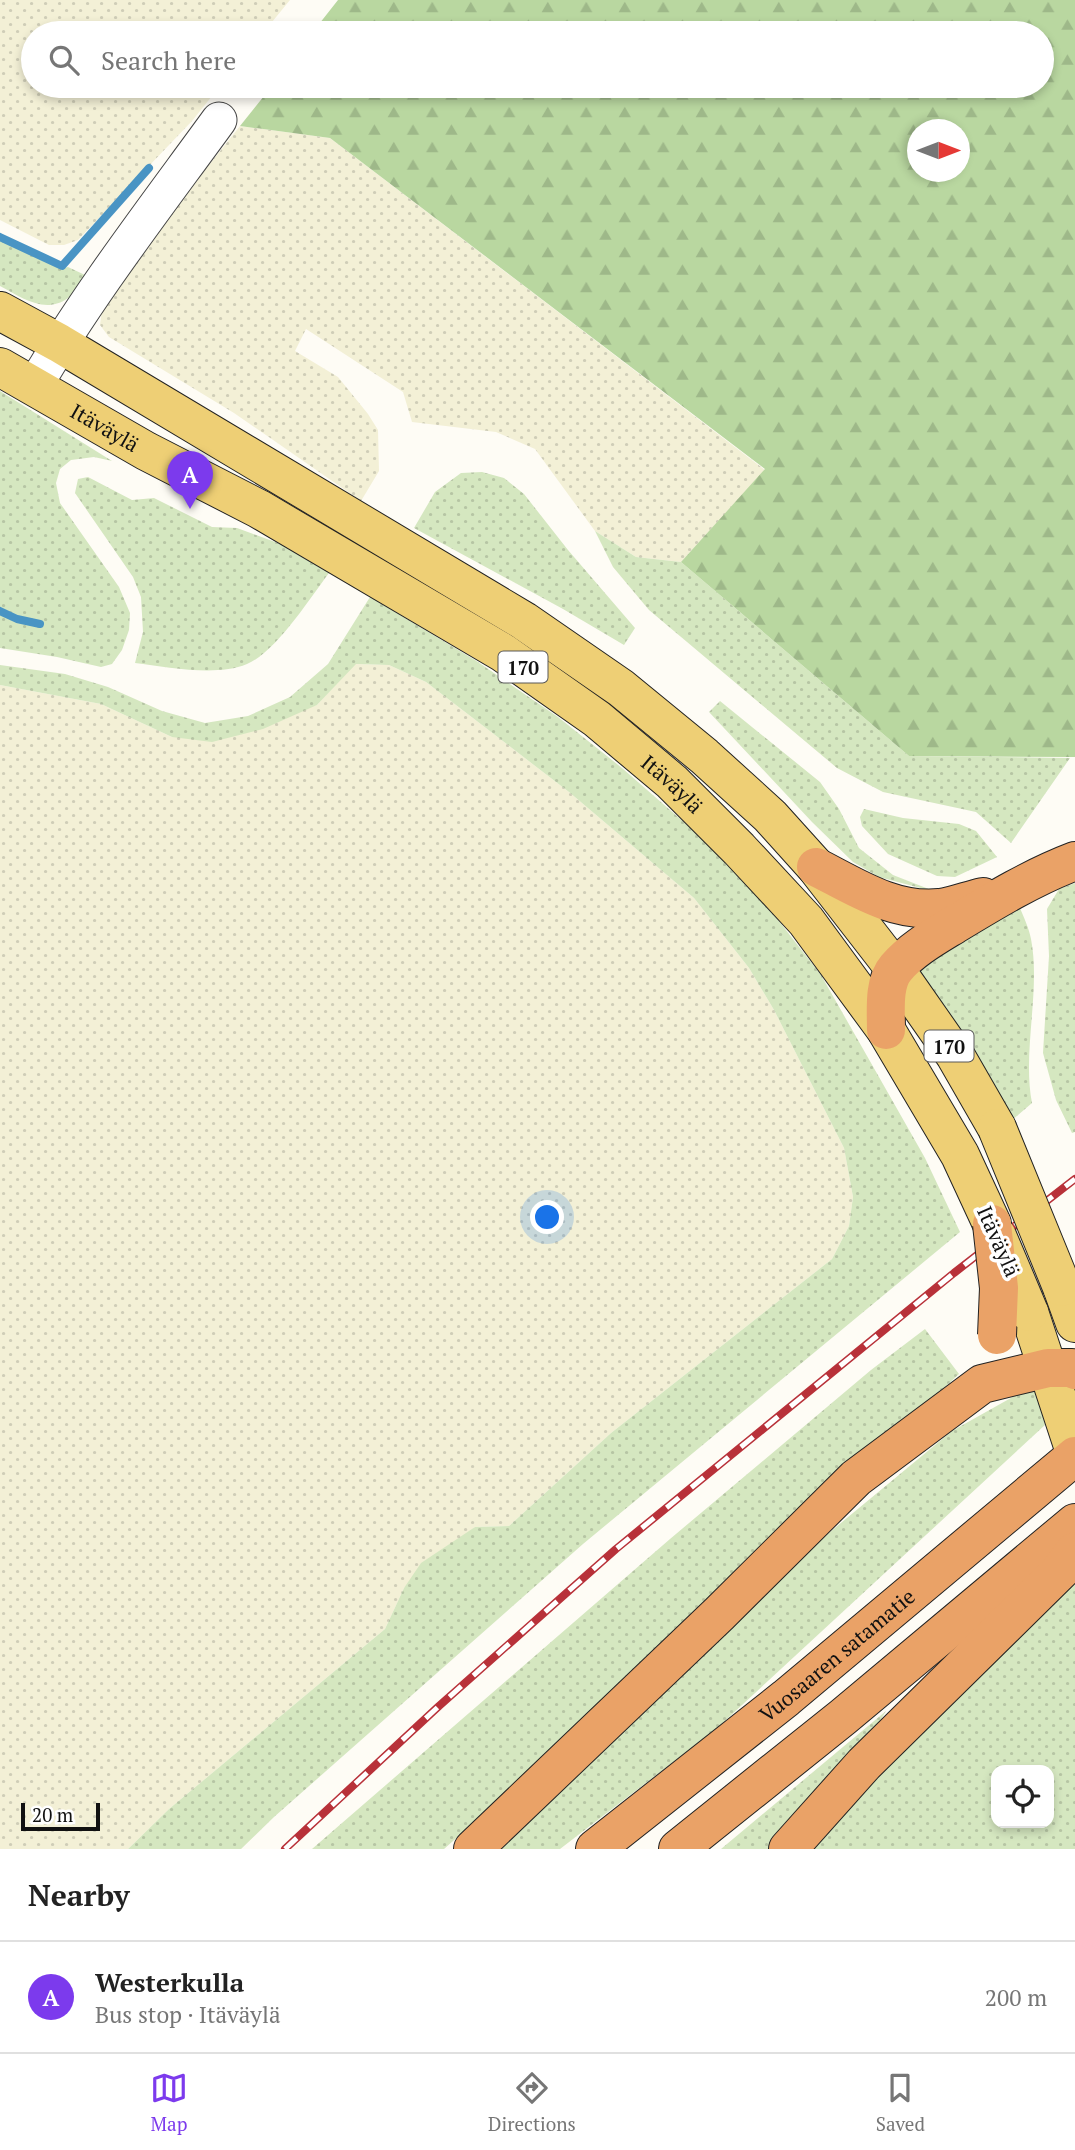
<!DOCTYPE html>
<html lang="en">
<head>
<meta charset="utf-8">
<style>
	body { margin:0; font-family:"PT Serif",serif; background:#f6f6f6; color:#222 }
	.controls { position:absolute; right:21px; bottom:21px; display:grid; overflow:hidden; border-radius:14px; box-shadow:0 4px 10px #0003 }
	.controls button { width:63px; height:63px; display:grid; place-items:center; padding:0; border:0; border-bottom:2px solid #e0e0e0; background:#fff; color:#222; font:35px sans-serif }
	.compass { position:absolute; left:907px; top:119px; width:63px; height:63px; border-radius:50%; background:#fff; box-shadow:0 4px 10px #0003; rotate:90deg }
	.scale { position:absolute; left:21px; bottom:18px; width:79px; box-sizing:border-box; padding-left:7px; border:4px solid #111; border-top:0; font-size:19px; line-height:24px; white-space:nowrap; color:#111; -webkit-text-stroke:5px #fff; paint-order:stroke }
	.you { position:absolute; left:548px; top:1218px; width:24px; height:24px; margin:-18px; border:5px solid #fff; border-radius:50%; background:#1a73e8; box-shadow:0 0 0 10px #1a73e833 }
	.badge { display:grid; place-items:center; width:46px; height:46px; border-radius:50%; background:#7c3aed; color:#fff; font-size:23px; font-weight:700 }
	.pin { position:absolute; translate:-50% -58px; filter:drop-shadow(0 2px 4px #0008) }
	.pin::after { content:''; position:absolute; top:37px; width:24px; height:21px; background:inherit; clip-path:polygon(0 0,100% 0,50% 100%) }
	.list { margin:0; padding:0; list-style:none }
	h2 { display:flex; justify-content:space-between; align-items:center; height:91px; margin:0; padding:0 28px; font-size:30px }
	h2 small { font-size:23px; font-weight:400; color:#767676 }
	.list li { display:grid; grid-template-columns:46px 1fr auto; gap:21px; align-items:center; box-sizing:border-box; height:112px; padding:0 28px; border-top:2px solid #e0e0e0 }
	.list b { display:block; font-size:26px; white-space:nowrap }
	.list p { margin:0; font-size:23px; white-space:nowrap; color:#767676 }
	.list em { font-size:23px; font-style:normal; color:#767676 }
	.icon { flex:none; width:38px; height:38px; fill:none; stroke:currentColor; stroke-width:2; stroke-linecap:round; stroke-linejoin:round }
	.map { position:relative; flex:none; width:1075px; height:1849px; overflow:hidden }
	.search { position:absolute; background:#fff; box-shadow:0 4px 10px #0003; left:21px; right:21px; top:21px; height:77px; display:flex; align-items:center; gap:18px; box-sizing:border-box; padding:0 24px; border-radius:38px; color:#767676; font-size:26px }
	.sheet { height:203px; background:#fff }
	nav { display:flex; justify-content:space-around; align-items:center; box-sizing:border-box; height:98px; border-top:2px solid #e0e0e0; background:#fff; font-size:19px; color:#767676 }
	nav a { display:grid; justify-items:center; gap:4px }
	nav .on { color:#7c3aed }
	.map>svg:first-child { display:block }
	.farmland { fill:url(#farmland-dots) }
	.grass { fill:url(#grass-dots); fill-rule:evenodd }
	.forest { fill:url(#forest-firs); fill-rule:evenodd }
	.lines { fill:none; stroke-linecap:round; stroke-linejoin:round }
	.stream { stroke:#4994c4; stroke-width:8 }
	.minor-casing { stroke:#444; stroke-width:37 }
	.major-casing { stroke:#222; stroke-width:40 }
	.highway-casing { stroke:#222; stroke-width:40 }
	.minor { stroke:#fff; stroke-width:35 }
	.major { stroke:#eecf75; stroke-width:38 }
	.highway { stroke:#eaa267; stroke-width:38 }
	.rail-casing { stroke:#b83139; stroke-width:8 }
	.rail { stroke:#fff; stroke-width:5; stroke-dasharray:16; stroke-linecap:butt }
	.major-bridge-casing { stroke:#222; stroke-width:40; stroke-linecap:butt }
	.highway-bridge-casing { stroke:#222; stroke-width:40; stroke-linecap:butt }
	.major-bridge { stroke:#eecf75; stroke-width:38 }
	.highway-bridge { stroke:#eaa267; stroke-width:38 }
	.labels { text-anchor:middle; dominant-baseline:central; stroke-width:7; stroke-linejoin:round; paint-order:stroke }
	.shield { fill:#fff; stroke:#585858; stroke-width:2 }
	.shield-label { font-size:19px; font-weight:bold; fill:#111 }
	.street-label { font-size:21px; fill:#111; stroke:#fff }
</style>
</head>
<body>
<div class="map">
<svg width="1075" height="1849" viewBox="0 0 1075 1849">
	<defs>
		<pattern id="farmland-dots" width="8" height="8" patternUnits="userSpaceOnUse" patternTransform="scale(1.75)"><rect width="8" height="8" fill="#f3f0d6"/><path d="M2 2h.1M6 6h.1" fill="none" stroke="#cfcdb7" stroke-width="1.8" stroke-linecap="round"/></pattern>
		<pattern id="grass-dots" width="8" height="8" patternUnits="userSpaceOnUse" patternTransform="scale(1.75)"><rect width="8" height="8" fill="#d5e7c0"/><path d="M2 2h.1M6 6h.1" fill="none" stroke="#b6c5a4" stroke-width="1.8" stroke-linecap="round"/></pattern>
		<pattern id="forest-firs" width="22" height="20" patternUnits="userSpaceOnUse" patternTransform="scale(1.75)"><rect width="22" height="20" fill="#b9d7a0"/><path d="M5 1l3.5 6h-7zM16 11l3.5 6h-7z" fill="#9eb889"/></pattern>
	</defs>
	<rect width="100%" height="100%" fill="#fefcf5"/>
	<path class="farmland" d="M 0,0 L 290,0 L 263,33 L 33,33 L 33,86 L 220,86 L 192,121 L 78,240 L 64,245 L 49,245 L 0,220 Z
		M 240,126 L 330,138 L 765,470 L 681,562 L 636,557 L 595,531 L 535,449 L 496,432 L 412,422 L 403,392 L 306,329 L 295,351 L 338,377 L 368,414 L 378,430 L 379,471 L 361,501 L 234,413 L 109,337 L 100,325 L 102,310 L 162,224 Z
		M 355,664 L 389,665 L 426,682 L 569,792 L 694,898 L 749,968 L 774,1010 L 844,1148 L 853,1197 L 849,1226 L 832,1259 L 611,1433 L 509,1526 L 475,1527 L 404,1588 L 385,1629 L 169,1809 L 128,1849 L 0,1849 L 0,685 L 101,704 L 172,737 L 317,705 Z"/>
	<path class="grass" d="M 0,240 L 61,269 L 68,267 L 85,275 C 80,282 75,293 68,298 C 45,315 21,297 0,286 Z
		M 0,391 L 112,461 L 94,457 L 71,460 L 60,469 L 56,483 L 60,503 L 119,587 L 130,613 L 129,630 L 122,650 L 112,664 L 101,667 L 57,657 L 0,648 Z
		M 482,472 L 504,478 L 524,494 L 568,550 L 635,628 L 624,645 L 563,609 L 414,528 L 435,492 L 461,473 Z
		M 88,477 L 132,500 L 154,498 L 212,527 L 237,528 L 278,543 L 329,573 C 310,598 276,652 247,664 C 216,677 168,667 135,663 L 143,632 L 141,597 L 133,577 L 75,493 L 78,479 Z
		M 595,531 L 636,557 L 681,562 L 909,756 L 1070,758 L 1011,843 L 976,812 L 883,792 L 837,768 L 649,610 L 613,567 Z
		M 370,597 L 475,660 L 558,717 L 622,768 L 702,838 L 775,916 L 821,975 L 925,1158 L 960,1232 L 583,1544 L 274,1817 L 241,1849 L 128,1849 L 169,1809 L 385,1629 L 404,1588 L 421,1563 L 475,1527 L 509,1526 L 611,1433 L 832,1259 L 849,1226 L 853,1197 L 844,1148 L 774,1010 L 749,968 L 694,898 L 569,792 L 426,682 L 389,665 L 356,664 L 317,705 L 263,729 L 212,742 L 172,737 L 101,704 L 0,685 L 0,665 L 65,674 L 108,687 L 162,711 L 205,723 L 248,716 L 290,697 L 328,664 Z
		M 720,701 L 820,782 L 839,809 L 859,848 L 893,875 L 939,893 L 879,877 L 853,862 L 812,822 L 709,712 Z
		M 864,809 L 903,818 L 959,824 L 976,831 L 997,857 L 955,877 L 937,876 L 888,854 L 862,826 L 860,817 Z
		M 1075,883 L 1075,1132 L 1072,1133 L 1056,1100 L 1043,1053 L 1049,956 L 1047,909 L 1059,889 Z
		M 1020,908 C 1024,918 1029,928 1031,939 C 1041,990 1022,1052 1032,1103 L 1010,1122 L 919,973 L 920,964 Z
		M 925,1329 L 959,1374 L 506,1794 L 444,1849 L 312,1849 L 670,1539 L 871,1370 Z
		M 1036,1384 L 1045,1425 L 716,1729 L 560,1849 L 496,1849 L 717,1636 L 830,1532 L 952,1431 Z
		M 1075,1583 L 1075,1849 L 808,1849 L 956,1694 ZM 996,1770 L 1049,1770 L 1049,1823 L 996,1823 Z
		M 886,1711 L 877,1726 L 792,1819 L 769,1849 L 721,1849 Z"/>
	<path class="forest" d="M 338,0 L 1075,0 L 1075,757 L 909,756 L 681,562 L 765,469 L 330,138 L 240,126 L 272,86 L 1042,86 L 1042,33 L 312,33 ZM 918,130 L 960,130 L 960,172 L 918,172 Z"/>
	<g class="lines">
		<path class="stream" d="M 0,237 L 62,266 L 149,168
			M 0,611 L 17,619 L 40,624"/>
		<defs>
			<path id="minor" d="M 34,387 C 89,293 155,208 219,120"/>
			<g id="major">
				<path d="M 0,311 L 59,343 L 524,621 L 621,688 L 704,756 L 770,816 L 816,867 L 895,969 L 955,1055 L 997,1128"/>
				<path id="s1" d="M 0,367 L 146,451 L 259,509 L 502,652 L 597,719 L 672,782 L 739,849 L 806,921 L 886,1030 L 960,1155 L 992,1224"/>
				<path d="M 1062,1287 L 1075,1323"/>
				<path d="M 1029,1312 L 1075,1452"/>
			</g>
			<g id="highway">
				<path d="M 816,867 C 855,887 894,913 940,908 C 955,906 969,900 983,897"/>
				<path d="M 886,1030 C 886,1011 883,983 896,968 C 912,949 936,936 957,923 C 995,900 1033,877 1075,861"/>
				<path d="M 473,1849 L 719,1614 L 856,1478 L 982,1384 L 1048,1368 L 1072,1368 L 1075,1370"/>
				<path id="s2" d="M 595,1849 L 786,1698 L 1075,1456"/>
				<path d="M 678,1849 L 843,1717 L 1075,1523"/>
				<path d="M 788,1849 L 864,1764 L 1060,1571 L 1075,1551"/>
			</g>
		</defs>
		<use href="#minor" class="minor-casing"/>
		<use href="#major" class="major-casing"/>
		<use href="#highway" class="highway-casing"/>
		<use href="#minor" class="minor"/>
		<use href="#major" class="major"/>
		<use href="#highway" class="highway"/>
		<defs>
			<path id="rail" d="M 285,1849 L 439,1706 L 616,1549 L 954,1273 L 1075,1179"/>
		</defs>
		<use href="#rail" class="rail-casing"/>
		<use href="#rail" class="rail"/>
		<defs>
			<path id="major-bridge" d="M 997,1128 L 1062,1287
				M 997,1236 L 1029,1312"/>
			<path id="highway-bridge" d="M 992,1224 L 999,1288 L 997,1335"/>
		</defs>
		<use href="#major-bridge" class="major-bridge-casing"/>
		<use href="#highway-bridge" class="highway-bridge-casing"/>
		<use href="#major-bridge" class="major-bridge"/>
		<use href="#highway-bridge" class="highway-bridge"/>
	</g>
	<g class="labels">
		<g class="shield">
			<rect x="498.5" y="651.5" width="49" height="31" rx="5"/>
			<rect x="924.5" y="1030.5" width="49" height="31" rx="5"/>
		</g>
		<g class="shield-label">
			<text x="523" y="667">170</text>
			<text x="949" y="1046">170</text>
		</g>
		<g class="street-label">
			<text stroke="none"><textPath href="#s1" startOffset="121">Itäväylä</textPath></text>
			<text stroke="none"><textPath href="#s1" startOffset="793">Itäväylä</textPath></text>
			<text transform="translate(999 1241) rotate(66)">Itäväylä</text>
			<text stroke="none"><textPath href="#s2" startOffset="310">Vuosaaren satamatie</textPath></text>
		</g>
	</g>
</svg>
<div class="controls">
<button><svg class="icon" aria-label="locate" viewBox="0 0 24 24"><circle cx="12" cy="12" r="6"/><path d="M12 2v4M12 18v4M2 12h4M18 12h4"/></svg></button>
</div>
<svg class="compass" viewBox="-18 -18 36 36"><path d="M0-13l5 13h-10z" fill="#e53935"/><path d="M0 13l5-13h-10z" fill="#767676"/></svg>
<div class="scale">20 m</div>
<div class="you"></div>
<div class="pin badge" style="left:190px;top:509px">A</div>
<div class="search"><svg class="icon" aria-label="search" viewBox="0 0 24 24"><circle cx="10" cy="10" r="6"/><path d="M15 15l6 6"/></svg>Search here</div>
</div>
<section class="sheet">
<h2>Nearby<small></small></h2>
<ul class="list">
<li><span class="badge">A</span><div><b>Westerkulla</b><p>Bus stop · Itäväylä</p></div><em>200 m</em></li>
</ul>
</section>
<nav>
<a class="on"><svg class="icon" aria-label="map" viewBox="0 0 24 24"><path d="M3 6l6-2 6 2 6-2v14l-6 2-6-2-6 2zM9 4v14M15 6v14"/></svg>Map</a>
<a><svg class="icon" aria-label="directions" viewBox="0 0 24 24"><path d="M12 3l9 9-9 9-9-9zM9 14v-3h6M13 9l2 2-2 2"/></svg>Directions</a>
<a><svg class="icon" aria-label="saved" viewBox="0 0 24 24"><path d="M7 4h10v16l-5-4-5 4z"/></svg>Saved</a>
</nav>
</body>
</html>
